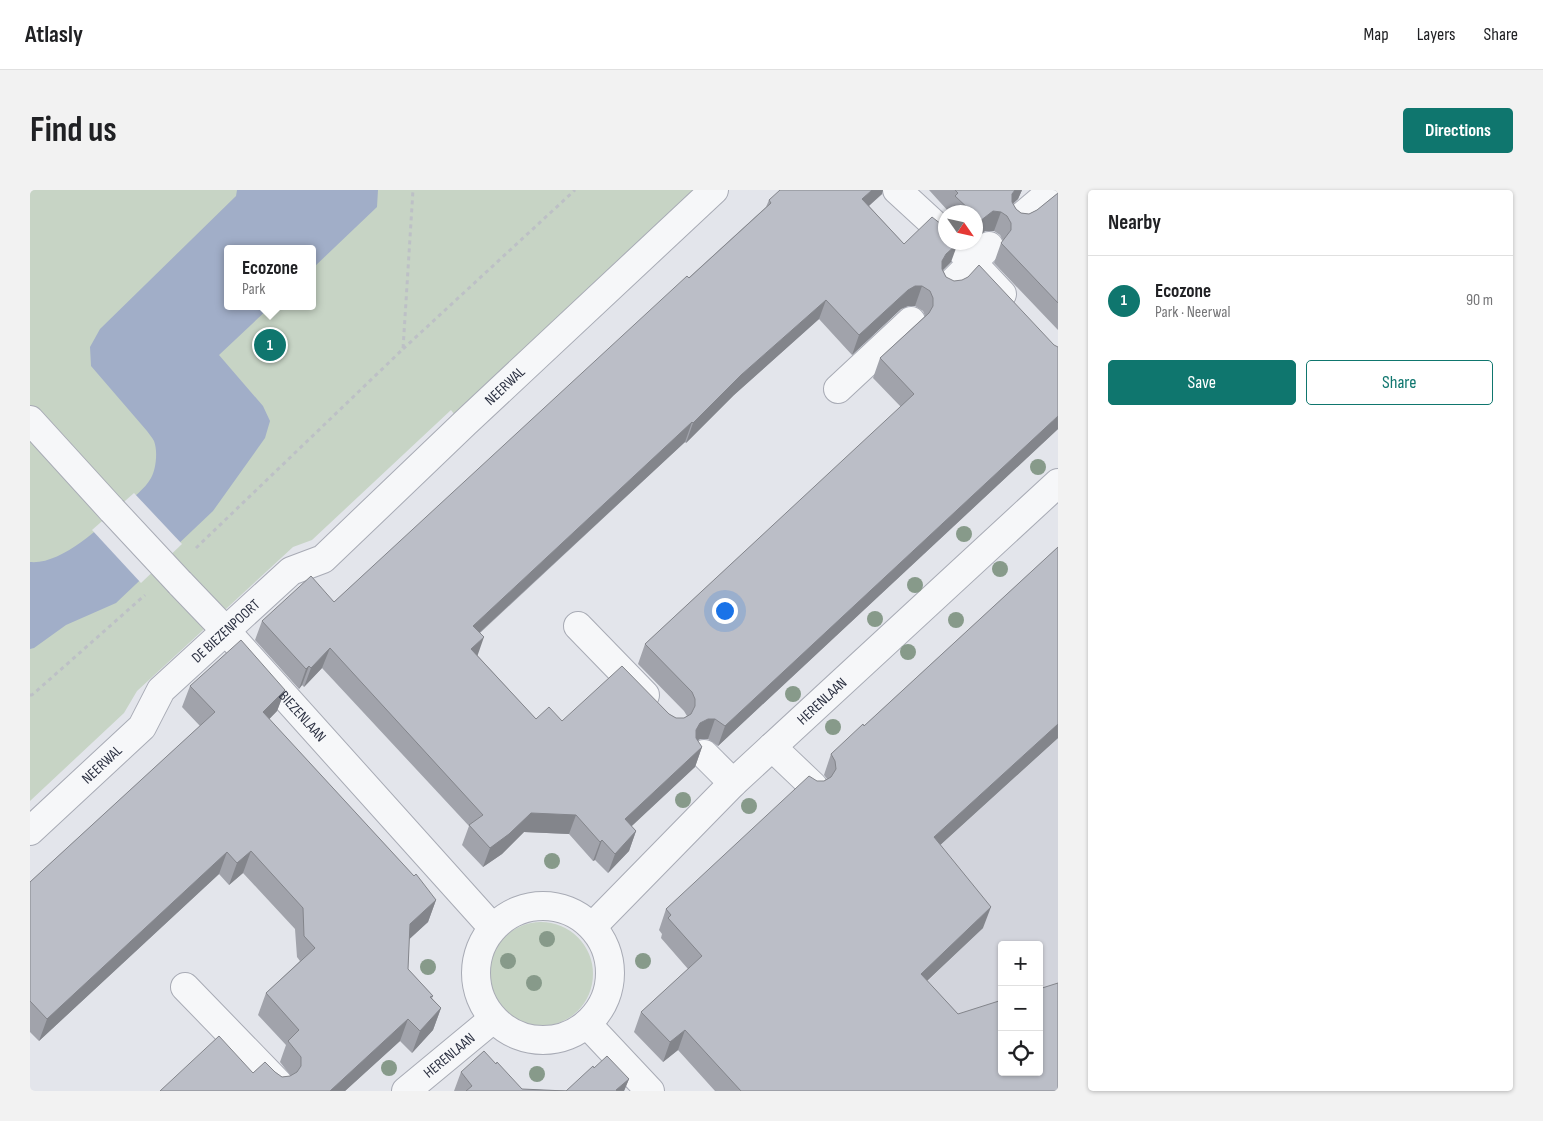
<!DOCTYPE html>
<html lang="en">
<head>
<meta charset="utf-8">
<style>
	body { margin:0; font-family:"Sofia Sans Condensed",sans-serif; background:#f2f2f2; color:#202124 }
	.controls { position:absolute; right:15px; bottom:15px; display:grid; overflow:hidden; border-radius:5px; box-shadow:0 1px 4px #0004 }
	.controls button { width:45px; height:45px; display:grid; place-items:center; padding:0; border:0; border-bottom:1px solid #e0e0e0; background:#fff; color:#202124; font:25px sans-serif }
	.compass { position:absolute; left:908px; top:15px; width:45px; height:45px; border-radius:50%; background:#fff; box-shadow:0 1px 4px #0004; rotate:124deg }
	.you { position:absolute; left:694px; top:420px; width:18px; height:18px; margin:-12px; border:4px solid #fff; border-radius:50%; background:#1a73e8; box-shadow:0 0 0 8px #1a73e833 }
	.badge { display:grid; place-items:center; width:32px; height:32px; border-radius:50%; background:#0f766e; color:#fff; font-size:16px; font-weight:700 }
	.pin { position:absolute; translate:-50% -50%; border:2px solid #fff; box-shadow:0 1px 5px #0006 }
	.popup { position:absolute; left:194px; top:55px; width:92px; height:65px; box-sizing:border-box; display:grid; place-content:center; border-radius:5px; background:#fff; filter:drop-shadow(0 1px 4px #0005); font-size:16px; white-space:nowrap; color:#757577 }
	.popup b { font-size:19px; color:#202124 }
	.popup::after { content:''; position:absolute; left:50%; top:100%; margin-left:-10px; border:10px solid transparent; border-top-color:#fff }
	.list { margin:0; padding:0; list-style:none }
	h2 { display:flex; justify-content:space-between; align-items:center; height:65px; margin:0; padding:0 20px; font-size:21px }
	h2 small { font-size:16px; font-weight:400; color:#757577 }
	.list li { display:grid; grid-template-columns:32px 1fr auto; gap:15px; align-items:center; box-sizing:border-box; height:90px; padding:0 20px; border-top:1px solid #e0e0e0 }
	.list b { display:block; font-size:19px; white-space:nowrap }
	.list p { margin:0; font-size:16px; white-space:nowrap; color:#757577 }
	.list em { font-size:16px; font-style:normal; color:#757577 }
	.actions { display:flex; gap:10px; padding:15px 20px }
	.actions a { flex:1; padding:11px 0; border:1px solid #0f766e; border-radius:5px; text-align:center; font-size:18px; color:#0f766e }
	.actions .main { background:#0f766e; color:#fff }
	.icon { flex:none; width:28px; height:28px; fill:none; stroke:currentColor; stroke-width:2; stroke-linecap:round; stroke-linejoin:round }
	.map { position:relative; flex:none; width:1028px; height:901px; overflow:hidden; border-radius:5px }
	header { display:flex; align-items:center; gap:30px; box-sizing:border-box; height:70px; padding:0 25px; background:#fff; border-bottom:1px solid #e0e0e0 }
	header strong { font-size:24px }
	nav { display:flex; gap:28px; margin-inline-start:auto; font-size:18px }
	.intro { display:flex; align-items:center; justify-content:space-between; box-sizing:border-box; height:120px; padding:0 30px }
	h1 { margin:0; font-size:35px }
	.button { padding:12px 22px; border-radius:5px; background:#0f766e; color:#fff; font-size:18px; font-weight:700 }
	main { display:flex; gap:30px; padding:0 30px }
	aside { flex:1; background:#fff; border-radius:5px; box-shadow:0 1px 4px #0004 }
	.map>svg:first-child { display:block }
	.built { fill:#d2d4dc }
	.green { fill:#c7d4c5; fill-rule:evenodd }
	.water { fill:#a1aec8 }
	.pier { fill:#e3e5eb }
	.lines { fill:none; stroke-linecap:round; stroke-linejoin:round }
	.minor-casing { stroke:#a8abb5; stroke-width:30 }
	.path { stroke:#bdc0c6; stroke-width:3; stroke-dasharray:4 4; stroke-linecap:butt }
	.minor { stroke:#f6f7f9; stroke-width:28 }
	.minor-bridge-casing { stroke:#a8abb5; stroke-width:30; stroke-linecap:butt }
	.minor-bridge { stroke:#f6f7f9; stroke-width:28 }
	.tree { fill:#879a8a }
	.wall { fill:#a1a3ab; fill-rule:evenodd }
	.shaded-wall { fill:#83858b }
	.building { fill:#bbbec7; stroke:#83858b; fill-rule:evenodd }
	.labels { text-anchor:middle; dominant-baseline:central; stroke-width:4.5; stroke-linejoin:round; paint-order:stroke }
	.street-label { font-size:15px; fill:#2c3142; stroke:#f3f4f8 }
</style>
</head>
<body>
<header>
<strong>Atlasly</strong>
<nav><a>Map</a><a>Layers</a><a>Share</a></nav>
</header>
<div class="intro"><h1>Find us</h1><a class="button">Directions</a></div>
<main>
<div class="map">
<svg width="1028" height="901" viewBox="0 0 1028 901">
	<rect width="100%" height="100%" fill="#e3e5eb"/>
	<path class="built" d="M 1028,548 L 1028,811 L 1009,817 L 1009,755 L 972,755 L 972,828 L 921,845 L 884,804 L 953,738 L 896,668 Z"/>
	<path class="green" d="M 0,0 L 666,0 L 427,228 L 421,220 L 282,350 L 263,357 L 107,501 L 94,523 L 0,611 ZM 198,59 L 282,59 L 282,116 L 198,116 Z
		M459 784a52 52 0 1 1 104 0a52 52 0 1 1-104 0Z"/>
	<path class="water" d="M 207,0 L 348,0 L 347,17 L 283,78 L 282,59 L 198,59 L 198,116 L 241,116 L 189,165 L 233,216 L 240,231 L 235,248 L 183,321 L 86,413 L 36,435 L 4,458 L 0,459 L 0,372 C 32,375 71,336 94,316 C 102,308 115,299 121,288 C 126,279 128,261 124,251 C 122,247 119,244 117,241 L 61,176 L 60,157 L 70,139 L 206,6 Z"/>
	<path class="pier" d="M 104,303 L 152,354 L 111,393 L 62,340 Z"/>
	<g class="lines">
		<defs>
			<g id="minor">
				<path d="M 867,0 L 916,45"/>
				<path d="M 990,28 L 1023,0"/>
				<path d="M 923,52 L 972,104"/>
				<path d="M 920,95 L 959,56"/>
				<path d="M 808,199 L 881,131"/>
				<path d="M 0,230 L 82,320"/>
				<path id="s1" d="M 150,393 L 196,441 L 462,737"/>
				<path d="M 548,436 L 615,505"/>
				<path d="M 742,557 L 783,596"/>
				<path d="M 674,564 L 703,593"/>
				<path id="s2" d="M 0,641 L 112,537 L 131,500 L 261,381 L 293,369 L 435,233 L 684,0"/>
				<circle cx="513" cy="783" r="67"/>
				<path id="s3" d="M 563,736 L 703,593 L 1028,293"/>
				<path d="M 155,797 L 248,893"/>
				<path d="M 557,834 L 620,901"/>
				<path id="s4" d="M 376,901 L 463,829"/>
			</g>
		</defs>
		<use href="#minor" class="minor-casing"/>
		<path class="path" d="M 373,159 L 545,0
			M 166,358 L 373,159 L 383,0
			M 0,505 L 2,505 L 115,405"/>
		<use href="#minor" class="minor"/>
		<defs>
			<path id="minor-bridge" d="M 82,320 L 150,393"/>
		</defs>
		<use href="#minor-bridge" class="minor-bridge-casing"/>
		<use href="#minor-bridge" class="minor-bridge"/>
	</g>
	<g class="tree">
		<circle cx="1008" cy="277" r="8"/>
		<circle cx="934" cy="344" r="8"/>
		<circle cx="970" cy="379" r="8"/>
		<circle cx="885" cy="395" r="8"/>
		<circle cx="845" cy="429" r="8"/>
		<circle cx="926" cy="430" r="8"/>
		<circle cx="878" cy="462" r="8"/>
		<circle cx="763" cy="504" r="8"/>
		<circle cx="803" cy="537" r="8"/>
		<circle cx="653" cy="610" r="8"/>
		<circle cx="719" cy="616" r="8"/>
		<circle cx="522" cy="671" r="8"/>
		<circle cx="517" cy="749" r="8"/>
		<circle cx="478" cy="771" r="8"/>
		<circle cx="613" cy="771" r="8"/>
		<circle cx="398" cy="777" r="8"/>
		<circle cx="504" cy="793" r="8"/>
		<circle cx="359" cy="878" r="8"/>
		<circle cx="507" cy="884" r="8"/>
	</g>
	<path class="wall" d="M 899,0 L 992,0 L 988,9 L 983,14 L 986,19 L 991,23 L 999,24 L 1007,20 L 1028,3 L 1028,140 L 964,73 L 971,53 L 973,51 L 970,45 L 964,41 L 955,41 L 946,48 L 946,22 L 919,22 Z
		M 852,4 L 839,16 L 874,54 L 921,72 L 913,80 L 916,87 L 1028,239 L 688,556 L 678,549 L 670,549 L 667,550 L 672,557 L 665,577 L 601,636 L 606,641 L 599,661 L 578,683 L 565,670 L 563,671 L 539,644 L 494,642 L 472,664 L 453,677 L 432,655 L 439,636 L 292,478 L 274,497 L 272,495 L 269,499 L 225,450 L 232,431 L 304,412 L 736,17 L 739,10 ZM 878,116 L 885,116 L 893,121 L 895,126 L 850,168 L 843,188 L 871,217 L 615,454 L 608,474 L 654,521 L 657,526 L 654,528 L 646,528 L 639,524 L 532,531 L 506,529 L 447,465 L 450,443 L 655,252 L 656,253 L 704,205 L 789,129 L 822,165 L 871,119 Z
		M 1028,357 L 1028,548 L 910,655 L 953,738 L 897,791 L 928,824 L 1028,901 L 685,901 L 648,860 L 633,872 L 604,842 L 611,822 L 658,779 L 631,748 L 632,744 L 629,740 L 636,719 L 787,591 L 794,591 L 797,589 L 794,585 L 801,564 L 834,536 Z
		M 160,496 L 255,500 L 247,521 L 239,529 L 406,710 L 398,732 L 379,749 L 378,779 L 403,806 L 402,808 L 411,818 L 403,840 L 382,863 L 370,851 L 315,901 L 130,901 L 223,883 L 245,882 L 252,887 L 261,886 L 250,872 L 256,855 L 228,825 L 236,803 L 270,771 L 267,767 L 265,739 L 213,683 L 199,695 L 189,684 L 9,851 L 0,842 L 0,692 L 170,536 L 152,517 Z
		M 466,874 L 492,899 L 536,901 L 564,878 L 599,889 L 594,901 L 424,901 L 431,882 Z"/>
	<path class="shaded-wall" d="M 842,0 L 853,0 L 852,4 L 825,28 L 832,9 Z
		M 985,0 L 992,0 L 988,9 L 980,16 L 982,4 Z
		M 963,21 L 971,22 L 964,41 L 955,41 L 946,48 L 946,43 L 950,31 Z
		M 928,53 L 921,72 L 909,84 L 912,71 L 916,64 Z
		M 885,96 L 892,96 L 885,116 L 878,116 L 871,119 L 822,165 L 829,145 L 878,100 Z
		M 796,110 L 789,129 L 704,205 L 656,253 L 663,233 L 711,185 Z
		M 1028,226 L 1028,239 L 688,556 L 695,536 Z
		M 662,232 L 655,252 L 436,455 L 443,436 Z
		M 454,447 L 447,467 L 441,459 Z
		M 300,458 L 292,478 L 274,497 L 281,478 Z
		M 279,476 L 272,495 L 269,499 L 276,479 Z
		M 255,500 L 247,521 L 225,544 L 233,522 Z
		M 678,529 L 685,529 L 678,549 L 670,549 L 663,553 L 666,540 L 670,533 Z
		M 1028,534 L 1028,548 L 896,668 L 904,647 Z
		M 672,557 L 665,577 L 588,649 L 595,629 Z
		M 501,623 L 546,625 L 539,644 L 494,642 L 472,664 L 453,677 L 460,658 Z
		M 606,641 L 599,661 L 578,683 L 585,664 Z
		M 572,650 L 565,670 L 563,671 L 570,652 Z
		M 221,661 L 213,683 L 199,695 L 207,673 Z
		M 197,662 L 189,684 L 9,851 L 17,829 Z
		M 406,710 L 398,732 L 372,756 L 380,734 Z
		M 961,717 L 953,738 L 883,804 L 891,784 Z
		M 411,818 L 403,840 L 382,863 L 390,841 Z
		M 378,829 L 370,851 L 315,901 L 300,901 Z
		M 655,840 L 648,860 L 633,872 L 640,852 Z
		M 599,889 L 594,901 L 585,901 L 586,900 Z"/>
	<path class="building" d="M 750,0 L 842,0 L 832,9 L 874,54 L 902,27 L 916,38 L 916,52 L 928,53 L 916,64 L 912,71 L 912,79 L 916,87 L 924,91 L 932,90 L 938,87 L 949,75 L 1024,155 L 1028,157 L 1028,226 L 695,536 L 685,529 L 678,529 L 670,533 L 666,540 L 666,548 L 672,557 L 595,629 L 606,641 L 585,664 L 572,650 L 570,652 L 546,625 L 501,623 L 479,644 L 460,658 L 439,635 L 453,625 L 300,458 L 281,478 L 279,476 L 276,479 L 232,431 L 281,386 L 304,412 L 657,86 L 659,88 L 741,13 L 739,10 ZM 885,96 L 892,96 L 900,101 L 903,108 L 903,116 L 899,123 L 850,168 L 884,204 L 615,454 L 662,502 L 665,509 L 665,516 L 661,524 L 654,528 L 646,528 L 639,524 L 592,476 L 532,531 L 519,517 L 506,529 L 441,459 L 454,447 L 443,436 L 662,232 L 663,233 L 711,185 L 796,110 L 829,145 L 878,100 Z
		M 925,0 L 985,0 L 982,4 L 982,12 L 986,19 L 991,23 L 999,24 L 1007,20 L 1028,3 L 1028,113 L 971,53 L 981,40 L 981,33 L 977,26 L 971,22 L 963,21 L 950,31 L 946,26 L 946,22 L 942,22 L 925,6 L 928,3 Z
		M 1028,357 L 1028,534 L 904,647 L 961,717 L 891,784 L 928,824 L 972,810 L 972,882 L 1009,882 L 1009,799 L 1028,793 L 1028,901 L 711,901 L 655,840 L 640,852 L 611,822 L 672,766 L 638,728 L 641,725 L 636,719 L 779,586 L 787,591 L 794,591 L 801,587 L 806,579 L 805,571 L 801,564 L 833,534 L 834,536 Z
		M 211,450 L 255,500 L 233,522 L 384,686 L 386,684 L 406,710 L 380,734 L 378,779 L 403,806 L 400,807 L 411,818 L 390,841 L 378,829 L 300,901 L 130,901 L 189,846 L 223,883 L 235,872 L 245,882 L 252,887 L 260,886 L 267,882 L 271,876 L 271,867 L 258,851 L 269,840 L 236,803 L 285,758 L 274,746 L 273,718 L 221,661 L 207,673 L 197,662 L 17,829 L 0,811 L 0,692 L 185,522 L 160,496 Z
		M 454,861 L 466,874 L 467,872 L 492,899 L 536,901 L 563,876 L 564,878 L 577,866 L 599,889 L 586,900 L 587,901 L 436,901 L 442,896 L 431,882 Z"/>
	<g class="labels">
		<g class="street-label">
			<text stroke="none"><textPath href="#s2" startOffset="656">NEERWAL</textPath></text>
			<text stroke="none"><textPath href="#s2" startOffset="282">DE BIEZENPOORT</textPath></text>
			<text stroke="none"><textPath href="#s3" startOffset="321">HERENLAAN</textPath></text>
			<text stroke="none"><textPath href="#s1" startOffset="181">BIEZENLAAN</textPath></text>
			<text stroke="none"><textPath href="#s2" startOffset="98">NEERWAL</textPath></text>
			<text stroke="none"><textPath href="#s4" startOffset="56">HERENLAAN</textPath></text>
		</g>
	</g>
</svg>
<div class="controls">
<button>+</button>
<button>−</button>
<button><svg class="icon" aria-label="locate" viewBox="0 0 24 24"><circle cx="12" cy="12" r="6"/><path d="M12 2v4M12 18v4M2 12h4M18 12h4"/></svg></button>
</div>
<svg class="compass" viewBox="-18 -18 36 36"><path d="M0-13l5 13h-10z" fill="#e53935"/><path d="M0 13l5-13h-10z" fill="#757577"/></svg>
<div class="you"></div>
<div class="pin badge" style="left:240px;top:155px">1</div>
<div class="popup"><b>Ecozone</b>Park</div>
</div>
<aside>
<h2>Nearby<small></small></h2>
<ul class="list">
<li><span class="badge">1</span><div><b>Ecozone</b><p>Park · Neerwal</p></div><em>90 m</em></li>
</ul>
<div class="actions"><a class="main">Save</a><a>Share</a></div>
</aside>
</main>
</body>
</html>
